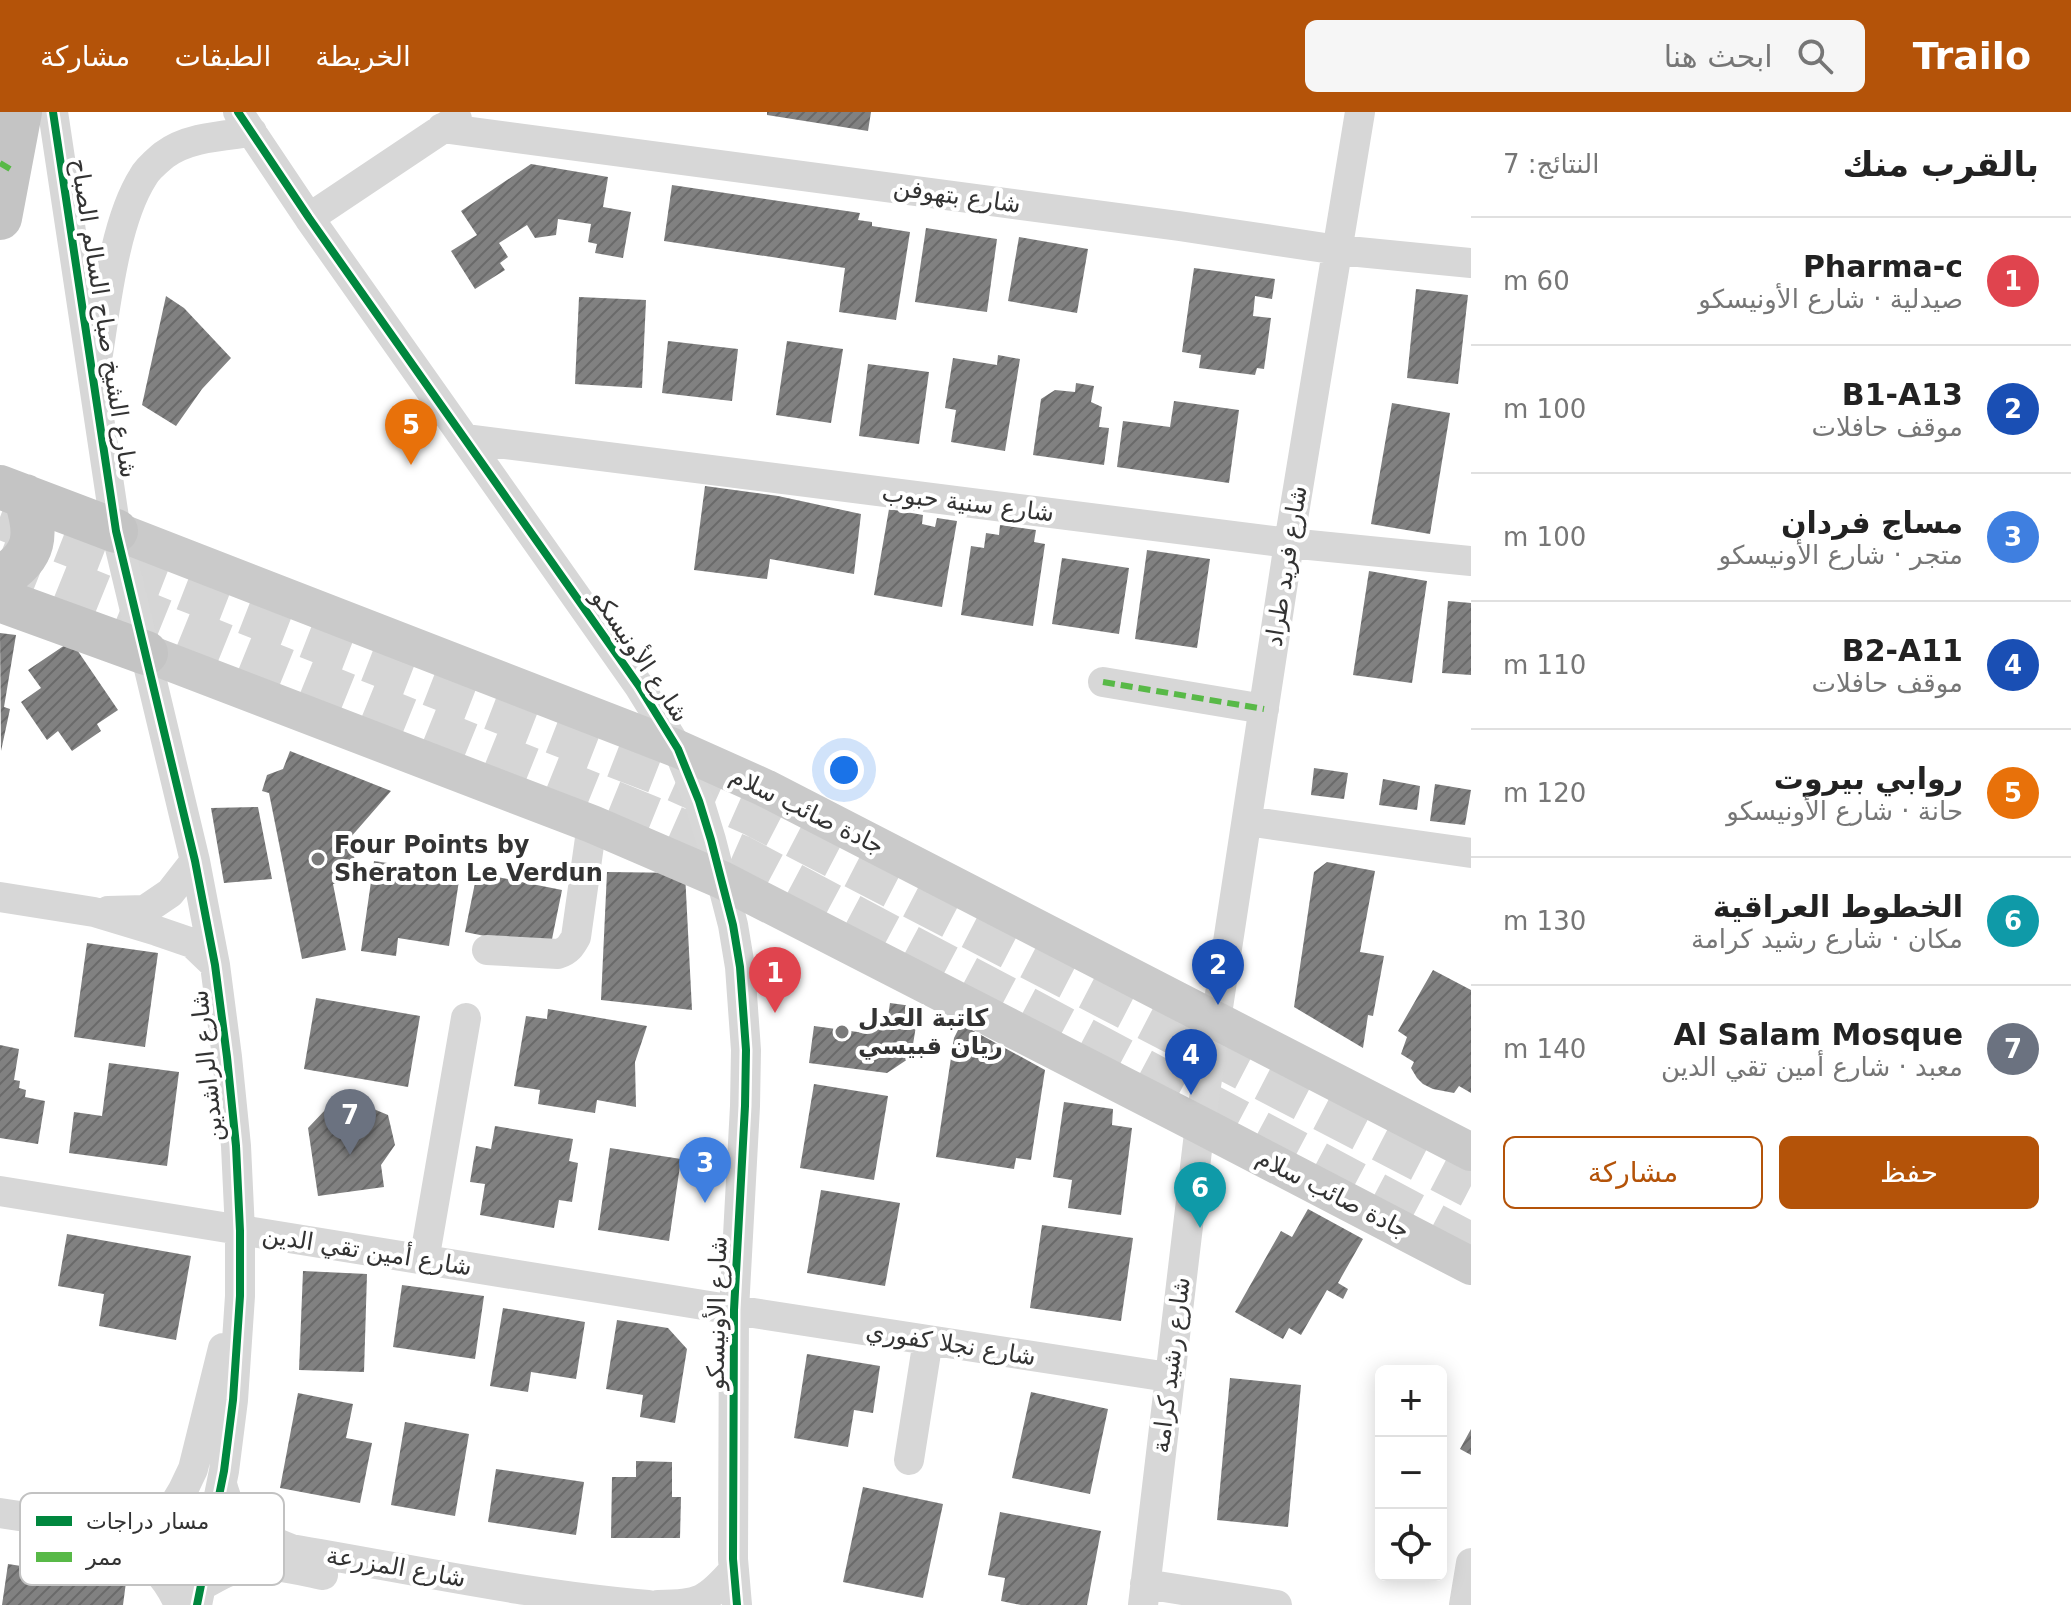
<!DOCTYPE html>
<html lang="ar">
<head>
<meta charset="utf-8">
<style>
	body { margin:0; font-family:"DejaVu Sans",Cairo,sans-serif; background:#f6f6f6; color:#222; direction:rtl }
	.controls { position:absolute; right:24px; bottom:24px; display:grid; overflow:hidden; border-radius:12px; box-shadow:0 4px 20px #0003 }
	.controls button { width:72px; height:72px; display:grid; place-items:center; padding:0; border:0; border-bottom:2px solid #e0e0e0; background:#fff; color:#222; font:40px sans-serif }
	.you { position:absolute; left:844px; top:658px; width:28px; height:28px; margin:-20px; border:6px solid #fff; border-radius:50%; background:#1a73e8; box-shadow:0 0 0 12px #1a73e833 }
	.badge { display:grid; place-items:center; width:52px; height:52px; border-radius:50%; background:#b45309; color:#fff; font-size:26px; font-weight:700 }
	.pin { position:absolute; translate:-50% -66px; filter:drop-shadow(0 2px 4px #0008) }
	.pin::after { content:''; position:absolute; top:42px; width:28px; height:24px; background:inherit; clip-path:polygon(0 0,100% 0,50% 100%) }
	.list { margin:0; padding:0; list-style:none }
	h2 { display:flex; justify-content:space-between; align-items:center; height:104px; margin:0; padding:0 32px; font-size:34px }
	h2 small { font-size:26px; font-weight:400; color:#767676 }
	.list li { display:grid; grid-template-columns:52px 1fr auto; gap:24px; align-items:center; box-sizing:border-box; height:128px; padding:0 32px; border-top:2px solid #e0e0e0 }
	.list b { display:block; font-size:30px; white-space:nowrap }
	.list p { margin:0; font-size:26px; white-space:nowrap; color:#767676 }
	.list em { font-size:26px; font-style:normal; color:#767676 }
	.actions { display:flex; gap:16px; padding:24px 32px }
	.actions a { flex:1; padding:18px 0; border:2px solid #b45309; border-radius:12px; text-align:center; font-size:28px; color:#b45309 }
	.actions .main { background:#b45309; color:#fff }
	.icon { flex:none; width:44px; height:44px; fill:none; stroke:currentColor; stroke-width:2; stroke-linecap:round; stroke-linejoin:round }
	.map { position:relative; flex:none; width:1471px; height:1493px; overflow:hidden; direction:ltr }
	header { display:flex; align-items:center; gap:48px; box-sizing:border-box; height:112px; padding:0 40px; background:#b45309; color:#fff }
	header strong { font-size:38px }
	nav { display:flex; gap:44px; margin-inline-start:auto; font-size:28px }
	.search { width:560px; height:72px; background:#f6f6f6; display:flex; align-items:center; gap:20px; box-sizing:border-box; padding:0 28px; border-radius:12px; color:#767676; font-size:30px }
	main { display:flex }
	aside { flex:1; background:#fff }
	.map>svg:first-child { display:block }
	.building { fill:url(#building-hatch) }
	.lines { fill:none; stroke-linecap:round; stroke-linejoin:round }
	.highway-tunnel { stroke:#d6d6d6; stroke-width:44; stroke-dasharray:44 22; stroke-linecap:butt }
	.minor { stroke:#d7d7d7; stroke-width:30 }
	.major { stroke:#cacaca; stroke-width:38 }
	.highway { stroke:#c4c4c4; stroke-width:44 }
	.quiet { stroke:#58b947; stroke-width:6; stroke-dasharray:12 6; stroke-linecap:butt }
	.cycleway-casing { stroke:#fff; stroke-width:13 }
	.cycleway { stroke:#00873e; stroke-width:8 }
	.poi-dot { fill:#7a7a7a; stroke:#fff; stroke-width:3 }
	.labels { text-anchor:middle; dominant-baseline:central; stroke-width:8; stroke-linejoin:round; paint-order:stroke }
	.street-label { font-size:24px; fill:#333; stroke:#fff }
	.poi-label { font-size:24px; font-weight:bold; fill:#333; stroke:#fff; text-anchor:start }
	.key { fill:#fff; stroke:#c2c2c2; stroke-width:2 }
	.key-label { font-size:22px; fill:#333 }
</style>
</head>
<body>
<header>
<strong>Trailo</strong>
<div class="search"><svg class="icon" aria-label="search" viewBox="0 0 24 24"><circle cx="10" cy="10" r="6"/><path d="M15 15l6 6"/></svg>ابحث هنا</div>
<nav><a>الخريطة</a><a>الطبقات</a><a>مشاركة</a></nav>
</header>
<main>
<aside>
<h2>بالقرب منك<small>النتائج: 7</small></h2>
<ul class="list">
<li><span class="badge" style="background:#e0444e">1</span><div><b>Pharma-c</b><p>صيدلية · شارع الأونيسكو</p></div><em>60 m</em></li>
<li><span class="badge" style="background:#1a4fb4">2</span><div><b>B1-A13</b><p>موقف حافلات</p></div><em>100 m</em></li>
<li><span class="badge" style="background:#3f7fe0">3</span><div><b>مساج فردان</b><p>متجر · شارع الأونيسكو</p></div><em>100 m</em></li>
<li><span class="badge" style="background:#1a4fb4">4</span><div><b>B2-A11</b><p>موقف حافلات</p></div><em>110 m</em></li>
<li><span class="badge" style="background:#e8710a">5</span><div><b>روابي بيروت</b><p>حانة · شارع الأونيسكو</p></div><em>120 m</em></li>
<li><span class="badge" style="background:#0f9aa8">6</span><div><b>الخطوط العراقية</b><p>مكان · شارع رشيد كرامة</p></div><em>130 m</em></li>
<li><span class="badge" style="background:#6b7280">7</span><div><b>Al Salam Mosque</b><p>معبد · شارع أمين تقي الدين</p></div><em>140 m</em></li>
</ul>
<div class="actions"><a class="main">حفظ</a><a>مشاركة</a></div>
</aside>
<div class="map">
<svg width="1471" height="1493" viewBox="0 0 1471 1493">
	<defs>
		<pattern id="building-hatch" width="6" height="6" patternUnits="userSpaceOnUse" patternTransform="scale(2)"><rect width="6" height="6" fill="#818181"/><path d="M-1 1l2-2M0 6l6-6M5 7l2-2" fill="none" stroke="#6a6a6a"/></pattern>
	</defs>
	<rect width="100%" height="100%" fill="#fff"/>
	<path class="building" d="M 767,0 L 871,0 L 868,19 L 767,3 Z
		M 531,52 L 608,65 L 603,95 L 631,100 L 623,146 L 595,141 L 597,132 L 588,130 L 591,112 L 558,107 L 556,123 L 535,126 L 527,113 L 499,131 L 508,145 L 500,151 L 505,158 L 475,177 L 451,139 L 477,123 L 461,99 Z
		M 672,73 L 860,101 L 858,108 L 872,110 L 872,114 L 910,120 L 896,208 L 839,200 L 845,156 L 664,129 Z
		M 926,116 L 997,127 L 987,200 L 915,190 Z
		M 1019,125 L 1088,137 L 1077,201 L 1008,189 Z
		M 1194,156 L 1275,167 L 1272,187 L 1255,184 L 1253,204 L 1271,206 L 1264,257 L 1257,256 L 1255,263 L 1199,256 L 1201,243 L 1182,240 Z
		M 1416,177 L 1468,183 L 1458,272 L 1407,266 Z
		M 166,184 L 184,196 L 231,246 L 202,277 L 176,314 L 142,293 Z
		M 579,185 L 646,188 L 642,276 L 575,272 Z
		M 668,229 L 738,237 L 732,289 L 662,281 Z
		M 787,229 L 843,237 L 831,311 L 776,303 Z
		M 998,243 L 1020,247 L 1005,339 L 951,330 L 956,298 L 945,296 L 953,246 L 997,253 Z
		M 868,252 L 929,260 L 919,332 L 859,324 Z
		M 1076,271 L 1094,274 L 1091,290 L 1102,295 L 1099,315 L 1109,316 L 1104,353 L 1033,343 L 1041,287 L 1055,278 L 1075,280 Z
		M 1174,289 L 1239,298 L 1229,371 L 1117,355 L 1123,309 L 1170,315 Z
		M 1392,291 L 1450,301 L 1430,422 L 1371,412 Z
		M 705,374 L 778,384 L 861,402 L 854,462 L 770,447 L 767,467 L 694,458 Z
		M 889,397 L 923,403 L 922,412 L 935,415 L 937,406 L 957,409 L 942,495 L 874,483 Z
		M 1000,413 L 1036,418 L 1034,430 L 1045,432 L 1033,514 L 961,503 L 971,434 L 984,436 L 986,421 L 999,423 Z
		M 1147,438 L 1210,447 L 1197,536 L 1135,527 Z
		M 1062,446 L 1129,456 L 1119,522 L 1052,512 Z
		M 1369,459 L 1427,469 L 1412,571 L 1353,563 Z
		M 1448,489 L 1471,491 L 1471,563 L 1442,561 Z
		M 0,521 L 16,523 L 4,595 L 10,597 L 1,639 Z
		M 71,529 L 118,598 L 97,612 L 101,619 L 72,639 L 58,619 L 47,628 L 21,590 L 41,576 L 28,558 Z
		M 290,639 L 391,679 L 350,726 L 359,767 L 333,772 L 346,838 L 302,847 L 269,681 L 262,679 L 267,663 L 283,657 Z
		M 1314,656 L 1348,661 L 1344,687 L 1311,683 Z
		M 1383,667 L 1420,674 L 1417,698 L 1379,693 Z
		M 1435,672 L 1471,678 L 1465,713 L 1430,709 Z
		M 258,695 L 272,767 L 224,771 L 211,696 Z
		M 374,749 L 460,762 L 449,834 L 398,826 L 396,844 L 361,839 Z
		M 1327,750 L 1375,759 L 1360,840 L 1384,844 L 1373,904 L 1368,903 L 1363,936 L 1294,895 L 1314,760 Z
		M 607,760 L 685,761 L 692,898 L 601,888 Z
		M 477,761 L 562,778 L 550,837 L 465,820 Z
		M 87,831 L 158,841 L 145,935 L 74,925 Z
		M 1433,858 L 1471,878 L 1471,981 L 1459,974 L 1454,981 L 1433,977 L 1423,972 L 1417,966 L 1411,956 L 1414,950 L 1401,942 L 1407,925 L 1398,919 Z
		M 316,886 L 420,904 L 408,975 L 304,957 Z
		M 890,891 L 919,895 L 911,945 L 887,961 L 809,951 L 814,914 L 865,921 L 887,912 Z
		M 548,897 L 647,914 L 635,950 L 636,995 L 597,988 L 595,1001 L 538,992 L 540,978 L 514,974 L 526,904 L 547,907 Z
		M 961,912 L 1045,958 L 1031,1048 L 1016,1046 L 1014,1057 L 936,1045 L 954,926 Z
		M 0,933 L 19,937 L 14,968 L 20,969 L 19,976 L 26,978 L 25,985 L 45,989 L 38,1032 L 0,1026 Z
		M 109,951 L 179,960 L 167,1054 L 69,1041 L 74,1000 L 102,1004 Z
		M 814,972 L 888,984 L 874,1068 L 800,1056 Z
		M 1064,990 L 1113,997 L 1112,1013 L 1132,1016 L 1121,1103 L 1068,1096 L 1072,1068 L 1053,1065 Z
		M 364,993 L 388,1003 L 395,1033 L 381,1053 L 384,1075 L 318,1084 L 308,1016 L 326,997 Z
		M 495,1014 L 573,1027 L 569,1049 L 578,1051 L 572,1090 L 559,1088 L 554,1116 L 480,1103 L 485,1072 L 470,1070 L 476,1034 L 491,1037 Z
		M 610,1036 L 681,1047 L 669,1129 L 598,1118 Z
		M 821,1078 L 900,1091 L 885,1174 L 807,1161 Z
		M 1308,1097 L 1363,1127 L 1338,1171 L 1348,1177 L 1343,1187 L 1327,1178 L 1301,1223 L 1289,1216 L 1283,1227 L 1235,1200 L 1281,1119 L 1292,1125 Z
		M 1042,1113 L 1133,1126 L 1121,1209 L 1030,1196 Z
		M 67,1122 L 191,1144 L 176,1228 L 99,1214 L 104,1182 L 58,1174 Z
		M 303,1159 L 367,1162 L 364,1260 L 299,1258 Z
		M 402,1173 L 484,1184 L 475,1247 L 393,1235 Z
		M 503,1196 L 585,1210 L 576,1267 L 531,1260 L 528,1280 L 490,1274 Z
		M 617,1208 L 668,1216 L 687,1237 L 675,1311 L 640,1305 L 643,1283 L 606,1277 Z
		M 807,1242 L 880,1254 L 873,1301 L 854,1298 L 848,1335 L 794,1326 Z
		M 1230,1266 L 1301,1273 L 1288,1415 L 1217,1408 Z
		M 1031,1280 L 1108,1297 L 1090,1382 L 1012,1366 Z
		M 298,1281 L 353,1292 L 346,1326 L 372,1331 L 360,1391 L 280,1376 Z
		M 405,1310 L 469,1322 L 455,1404 L 391,1393 Z
		M 1471,1317 L 1471,1343 L 1460,1337 Z
		M 636,1349 L 672,1350 L 672,1385 L 681,1385 L 680,1426 L 611,1426 L 612,1365 L 636,1365 Z
		M 496,1357 L 584,1370 L 576,1423 L 488,1410 Z
		M 863,1375 L 943,1392 L 923,1486 L 843,1470 Z
		M 1000,1400 L 1101,1419 L 1087,1493 L 1021,1493 L 1001,1489 L 1005,1466 L 988,1463 Z
		M 8,1452 L 126,1470 L 123,1493 L 2,1493 Z"/>
	<g class="lines">
		<path class="highway-tunnel" d="M 0,405 L 667,664 L 755,703 L 1471,1074
			M 0,443 L 656,708 L 740,745 L 1471,1133"/>
		<path class="minor" d="M 53,0 L 116,419 L 195,749 L 215,853 L 227,945 L 236,1034 L 240,1119 L 240,1184 L 233,1288 L 224,1359 L 197,1493
			M 238,0 L 309,106 L 639,574 L 678,637 L 699,689 L 711,728 L 733,813 L 740,855 L 746,938 L 745,994 L 734,1198 L 733,1447 L 737,1493
			M 442,16 L 1179,114 L 1338,138 L 1471,151
			M 309,106 L 457,7
			M 98,242 C 106,191 115,109 143,65 C 147,57 157,49 164,43 C 188,25 223,24 252,20
			M 465,327 L 1289,431 L 1471,449
			M 1103,570 L 1264,597
			M 1247,709 L 1471,741
			M 0,785 L 94,800 L 157,819 L 192,831 L 215,853
			M 108,799 L 145,798 L 170,781 L 195,749
			M 487,838 L 558,842 C 568,839 571,834 576,825 L 592,712
			M 0,1079 L 734,1198 L 1168,1265
			M 424,1149 L 466,906
			M 909,1348 L 928,1228
			M 222,1372 C 232,1413 254,1422 291,1437 C 410,1457 528,1483 648,1493
			M 0,1401 L 112,1418 L 154,1407 L 165,1400 L 174,1393 L 183,1378 L 193,1357 L 223,1236
			M 112,1418 C 139,1440 166,1460 179,1493
			M 1145,1472 L 1277,1493
			M 201,1474 C 212,1468 223,1461 235,1457 C 258,1447 299,1458 323,1463
			M 658,1493 C 700,1492 706,1490 734,1458
			M 1143,1493 L 1200,1013 L 1289,431 L 1360,0
			M 1464,1493 L 1471,1451"/>
		<path class="major" d="M 116,419 L 678,637 L 765,676 L 1471,1040
			M 146,541 L 592,712 L 722,768 L 1200,1013 L 1471,1154"/>
		<path class="highway" d="M 0,106 L 20,0
			M 0,375 L 116,419
			M 0,466 C 37,444 38,423 25,384
			M 0,488 L 146,541"/>
		<path class="quiet" d="M 0,51 L 10,57
			M 1103,570 L 1264,597"/>
		<defs>
			<path id="cycleway" d="M 53,0 L 116,419 L 195,749 L 215,853 L 227,945 L 236,1034 L 240,1119 L 240,1184 L 233,1288 L 224,1359 L 197,1493
				M 238,0 L 309,106 L 639,574 L 678,637 L 699,689 L 711,728 L 733,813 L 740,855 L 746,938 L 745,994 L 734,1198 L 733,1447 L 737,1493"/>
		</defs>
		<use href="#cycleway" class="cycleway-casing"/>
		<use href="#cycleway" class="cycleway"/>
	</g>
	<g class="poi-dot">
		<circle cx="318" cy="747" r="8"/>
		<circle cx="842" cy="920" r="8"/>
	</g>
	<g class="labels">
		<g class="street-label">
			<text transform="translate(957 84) rotate(8)">شارع بتهوفن</text>
			<text transform="translate(104 206) rotate(81)">شارع الشيخ صباح السالم الصباح</text>
			<text transform="translate(968 391) rotate(7)">شارع سنية حبوب</text>
			<text transform="translate(1286 454) rotate(-81)">شارع فريد طراد</text>
			<text transform="translate(640 544) rotate(56)">شارع الأونيسكو</text>
			<text transform="translate(807 699) rotate(26)">جادة صائب سلام</text>
			<text transform="translate(207 954) rotate(-96)">شارع الراشدين</text>
			<text transform="translate(1333 1082) rotate(27)">جادة صائب سلام</text>
			<text transform="translate(367 1139) rotate(9)">شارع أمين تقي الدين</text>
			<text transform="translate(717 1201) rotate(-89)">شارع الأونيسكو</text>
			<text transform="translate(951 1232) rotate(9)">شارع نجلا كفوري</text>
			<text transform="translate(1171 1253) rotate(-83)">شارع رشيد كرامة</text>
			<text transform="translate(396 1455) rotate(10)">شارع المزرعة</text>
		</g>
		<g class="poi-label">
			<text x="334" y="733">Four Points by<tspan x="334" dy="28">Sheraton Le Verdun</tspan></text>
			<text x="858" y="906">كاتبة العدل<tspan x="858" dy="28">ريان قبيسي</tspan></text>
		</g>
	</g>
	<rect x="20" y="1381" width="264" height="92" rx="12" class="key"/>
	<rect x="36" y="1404" width="36" height="10" fill="#00873e"/>
	<rect x="36" y="1440" width="36" height="10" fill="#58b947"/>
	<g class="key-label">
		<text x="86" y="1417">مسار دراجات</text>
		<text x="86" y="1453">ممر</text>
	</g>
</svg>
<div class="controls">
<button>+</button>
<button>−</button>
<button><svg class="icon" aria-label="locate" viewBox="0 0 24 24"><circle cx="12" cy="12" r="6"/><path d="M12 2v4M12 18v4M2 12h4M18 12h4"/></svg></button>
</div>
<div class="you"></div>
<div class="pin badge" style="left:775px;top:901px;background:#e0444e">1</div>
<div class="pin badge" style="left:1218px;top:893px;background:#1a4fb4">2</div>
<div class="pin badge" style="left:705px;top:1091px;background:#3f7fe0">3</div>
<div class="pin badge" style="left:1191px;top:983px;background:#1a4fb4">4</div>
<div class="pin badge" style="left:411px;top:353px;background:#e8710a">5</div>
<div class="pin badge" style="left:1200px;top:1116px;background:#0f9aa8">6</div>
<div class="pin badge" style="left:350px;top:1043px;background:#6b7280">7</div>
</div>
</main>
</body>
</html>
